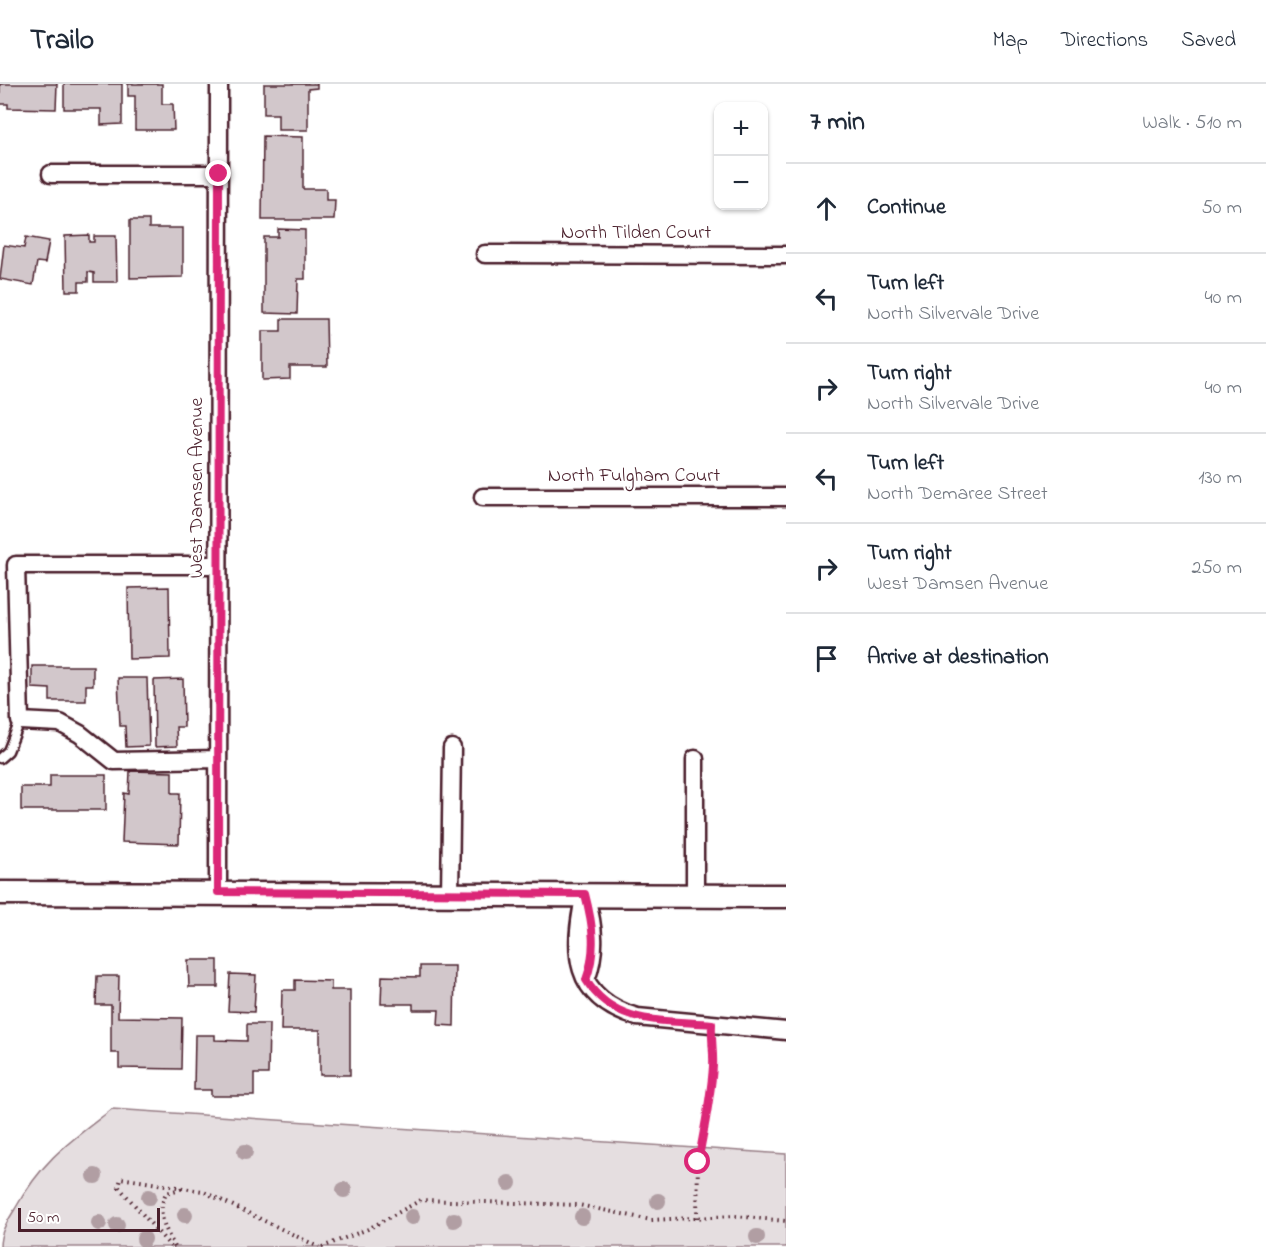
<!DOCTYPE html>
<html lang="en">
<head>
<meta charset="utf-8">
<style>
	body { margin:0; font-family:"Indie Flower",sans-serif; background:#f2f2f3; color:#1f2937 }
	.controls { position:absolute; right:18px; top:18px; display:grid; overflow:hidden; border-radius:12px; box-shadow:0 2px 4px #0004 }
	.controls button { width:54px; height:54px; display:grid; place-items:center; padding:0; border:0; border-bottom:2px solid #e0e1e3; background:#fff; color:#1f2937; font:30px sans-serif }
	.scale { position:absolute; left:18px; bottom:15px; width:142px; box-sizing:border-box; padding-left:6px; border:3px solid #4a1f2b; border-top:0; font-size:16px; line-height:21px; white-space:nowrap; color:#4a1f2b; -webkit-text-stroke:4px #fff; paint-order:stroke }
	.stop { position:absolute; width:18px; height:18px; margin:-14px; border:4px solid #db2777; border-radius:50%; background:#fff }
	.stop.end { background:#db2777; border-color:#fff; box-shadow:0 2px 6px #0008 }
	.list { margin:0; padding:0; list-style:none }
	h2 { display:flex; justify-content:space-between; align-items:center; height:78px; margin:0; padding:0 24px; font-size:26px }
	h2 small { font-size:20px; font-weight:400; color:#747a83 }
	.list li { display:grid; grid-template-columns:39px 1fr auto; gap:18px; align-items:center; box-sizing:border-box; height:90px; padding:0 24px; border-top:2px solid #e0e1e3 }
	.list b { display:block; font-size:22px; white-space:nowrap }
	.list p { margin:0; font-size:20px; white-space:nowrap; color:#747a83 }
	.list em { font-size:20px; font-style:normal; color:#747a83 }
	.icon { flex:none; width:33px; height:33px; fill:none; stroke:currentColor; stroke-width:2; stroke-linecap:round; stroke-linejoin:round }
	.map { position:relative; flex:none; width:786px; height:1163px; overflow:hidden }
	header { display:flex; align-items:center; gap:36px; box-sizing:border-box; height:84px; padding:0 30px; background:#fff; border-bottom:2px solid #e0e1e3 }
	header strong { font-size:28px }
	nav { display:flex; gap:33px; margin-inline-start:auto; font-size:21px }
	main { display:flex }
	aside { flex:1; background:#fff }
	.map>svg:first-child { display:block }
	.green { fill:#e5dee0; stroke:#987e86; stroke-width:1.5 }
	.building { fill:#d2c7cb; stroke:#4a1f2b; stroke-width:1.5 }
	.lines { fill:none; stroke-linecap:round; stroke-linejoin:round }
	.service-casing { stroke:#4a1f2b; stroke-width:13 }
	.minor-casing { stroke:#4a1f2b; stroke-width:21 }
	.secondary-casing { stroke:#4a1f2b; stroke-width:27 }
	.path { stroke:#4a1f2b; stroke-width:4; stroke-dasharray:1.5 4.5; stroke-linecap:butt }
	.service { stroke:#fff; stroke-width:8 }
	.minor { stroke:#fff; stroke-width:16 }
	.secondary { stroke:#fff; stroke-width:22 }
	.tree { fill:#b19ea3 }
	.route { stroke:#db2777; stroke-width:8 }
	.labels { text-anchor:middle; dominant-baseline:central; stroke-width:4.5; stroke-linejoin:round; paint-order:stroke }
	.street-label { font-size:20px; fill:#4a1f2b; stroke:#fff }
</style>
</head>
<body>
<header>
<strong>Trailo</strong>
<nav><a>Map</a><a>Directions</a><a>Saved</a></nav>
</header>
<main>
<div class="map">
<svg width="786" height="1163" viewBox="0 0 786 1163">
	<rect width="100%" height="100%" fill="#fff"/>
	<filter id="ink" filterUnits="userSpaceOnUse"><feTurbulence type="fractalNoise" baseFrequency=".0167" numOctaves="2"/><feDisplacementMap in="SourceGraphic" scale="12" xChannelSelector="R" yChannelSelector="G"/><feConvolveMatrix kernelMatrix="1 2 1 2 8 2 1 2 1" color-interpolation-filters="sRGB"/></filter>
	<g filter="url(#ink)">
		<path class="green" d="M 112,1025 L 786,1070 L 786,1163 L 0,1163 C 0,1148 7,1138 15,1125 C 43,1075 68,1059 112,1025 Z"/>
		<path class="building" d="M 0,0 L 57,0 L 56,25 L 8,24 L 8,20 L 0,20 Z
			M 64,0 L 122,0 L 122,40 L 101,41 L 101,25 L 64,25 Z
			M 128,0 L 162,0 L 162,20 L 173,20 L 174,46 L 135,46 L 135,12 L 128,12 Z
			M 264,0 L 317,0 L 317,4 L 308,5 L 308,46 L 278,46 L 278,30 L 264,30 Z
			M 263,52 L 303,53 L 303,105 L 326,105 L 326,116 L 335,116 L 334,136 L 262,136 Z
			M 130,136 L 149,136 L 149,144 L 183,144 L 183,193 L 130,194 Z
			M 278,145 L 305,146 L 305,195 L 298,195 L 297,230 L 264,229 L 264,153 L 278,153 Z
			M 89,151 L 89,158 L 94,158 L 94,152 L 116,152 L 117,198 L 94,198 L 94,189 L 88,188 L 88,198 L 79,198 L 79,207 L 66,207 L 65,152 Z
			M 26,153 L 49,157 L 45,179 L 37,178 L 33,201 L 0,195 L 4,161 L 24,164 Z
			M 281,235 L 326,235 L 327,283 L 290,283 L 290,295 L 262,296 L 262,247 L 281,247 Z
			M 169,503 L 170,574 L 129,575 L 128,504 Z
			M 32,582 L 93,582 L 93,601 L 86,601 L 86,617 L 50,617 L 50,605 L 32,604 Z
			M 118,594 L 147,594 L 149,662 L 126,663 L 125,642 L 120,642 Z
			M 183,595 L 184,643 L 176,643 L 177,662 L 155,663 L 154,596 Z
			M 130,687 L 172,688 L 172,709 L 180,709 L 179,760 L 122,758 L 124,709 L 129,710 Z
			M 50,691 L 106,691 L 106,726 L 21,726 L 21,703 L 50,703 Z
			M 188,876 L 218,876 L 218,903 L 189,903 Z
			M 420,882 L 455,882 L 454,942 L 438,941 L 439,926 L 413,926 L 413,920 L 381,920 L 382,892 L 420,893 Z
			M 230,890 L 256,891 L 254,928 L 228,927 Z
			M 97,892 L 119,892 L 118,933 L 182,934 L 181,985 L 119,984 L 119,969 L 111,969 L 111,921 L 96,921 Z
			M 295,896 L 331,897 L 331,906 L 350,906 L 350,991 L 320,991 L 320,946 L 281,946 L 282,906 L 295,906 Z
			M 247,940 L 269,940 L 268,990 L 254,990 L 254,1012 L 211,1012 L 211,1006 L 194,1006 L 195,951 L 215,951 L 215,956 L 247,957 Z"/>
		<g class="lines">
			<defs>
				<path id="service" d="M 0,674 L 8,667 L 20,637"/>
				<path id="minor" d="M 51,90 L 219,90
					M 485,170 L 786,171
					M 483,413 L 786,413
					M 218,481 L 16,481 L 20,637 L 60,639 L 80,650 L 114,677 L 218,675
					M 218,808 L 219,0
					M 585,810 C 572,867 572,914 637,933 L 786,947
					M 450,811 L 452,664
					M 695,812 L 695,675
					M 586,813 C 594,843 597,867 586,896"/>
				<path id="secondary" d="M 0,809 L 786,812"/>
			</defs>
			<use href="#service" class="service-casing"/>
			<use href="#minor" class="minor-casing"/>
			<use href="#secondary" class="secondary-casing"/>
			<path class="path" d="M 697,1134 L 698,1078 L 705,1047 L 713,982 L 711,956
				M 171,1163 L 119,1103 L 121,1094 L 202,1107 L 319,1163
				M 175,1163 C 165,1145 156,1129 166,1109 L 184,1104
				M 322,1163 L 368,1145 L 421,1116 L 579,1121 L 651,1136 L 735,1132 L 786,1137"/>
			<use href="#service" class="service"/>
			<use href="#minor" class="minor"/>
			<use href="#secondary" class="secondary"/>
		</g>
		<g class="tree">
			<circle cx="245" cy="1068" r="8"/>
			<circle cx="95" cy="1092" r="8"/>
			<circle cx="509" cy="1099" r="8"/>
			<circle cx="344" cy="1106" r="8"/>
			<circle cx="149" cy="1113" r="8"/>
			<circle cx="658" cy="1117" r="8"/>
			<circle cx="185" cy="1131" r="8"/>
			<circle cx="412" cy="1133" r="8"/>
			<circle cx="582" cy="1133" r="8"/>
			<circle cx="454" cy="1136" r="8"/>
			<circle cx="99" cy="1139" r="8"/>
			<circle cx="117" cy="1141" r="8"/>
			<circle cx="757" cy="1153" r="8"/>
			<circle cx="144" cy="1155" r="8"/>
		</g>
	</g>
	<g class="lines" filter="url(#ink)">
		<path class="route" d="M 219,90 L 218,808 L 585,810 C 593,841 597,866 586,896 C 614,942 665,936 712,940 C 711,956 714,969 713,982 C 711,1014 704,1046 698,1078"/>
	</g>
	<g class="labels">
		<g class="street-label">
			<text x="636" y="149">North Tilden Court</text>
			<text x="634" y="392">North Fulgham Court</text>
			<text transform="translate(197 404) rotate(-90)">West Damsen Avenue</text>
		</g>
	</g>
</svg>
<div class="controls">
<button>+</button>
<button>−</button>
</div>
<div class="scale">50 m</div>
<div class="stop" style="left:698px;top:1078px"></div>
<div class="stop end" style="left:219px;top:90px"></div>
</div>
<aside>
<h2>7 min<small>Walk · 510 m</small></h2>
<ul class="list">
<li><svg class="icon" aria-label="ahead" viewBox="0 0 24 24"><path d="M12 20V5M6 11l6-6 6 6"/></svg><div><b>Continue</b></div><em>50 m</em></li>
<li><svg class="icon" aria-label="left" viewBox="0 0 24 24"><path d="M17 20v-9H6M10 6l-5 5 5 5"/></svg><div><b>Turn left</b><p>North Silvervale Drive</p></div><em>40 m</em></li>
<li><svg class="icon" aria-label="right" viewBox="0 0 24 24"><path d="M7 20v-9h11M14 6l5 5-5 5"/></svg><div><b>Turn right</b><p>North Silvervale Drive</p></div><em>40 m</em></li>
<li><svg class="icon" aria-label="left" viewBox="0 0 24 24"><path d="M17 20v-9H6M10 6l-5 5 5 5"/></svg><div><b>Turn left</b><p>North Demaree Street</p></div><em>130 m</em></li>
<li><svg class="icon" aria-label="right" viewBox="0 0 24 24"><path d="M7 20v-9h11M14 6l5 5-5 5"/></svg><div><b>Turn right</b><p>West Damsen Avenue</p></div><em>250 m</em></li>
<li><svg class="icon" aria-label="arrive" viewBox="0 0 24 24"><path d="M6 21V4h12l-3 4 3 4H6"/></svg><div><b>Arrive at destination</b></div></li>
</ul>
</aside>
</main>
</body>
</html>
